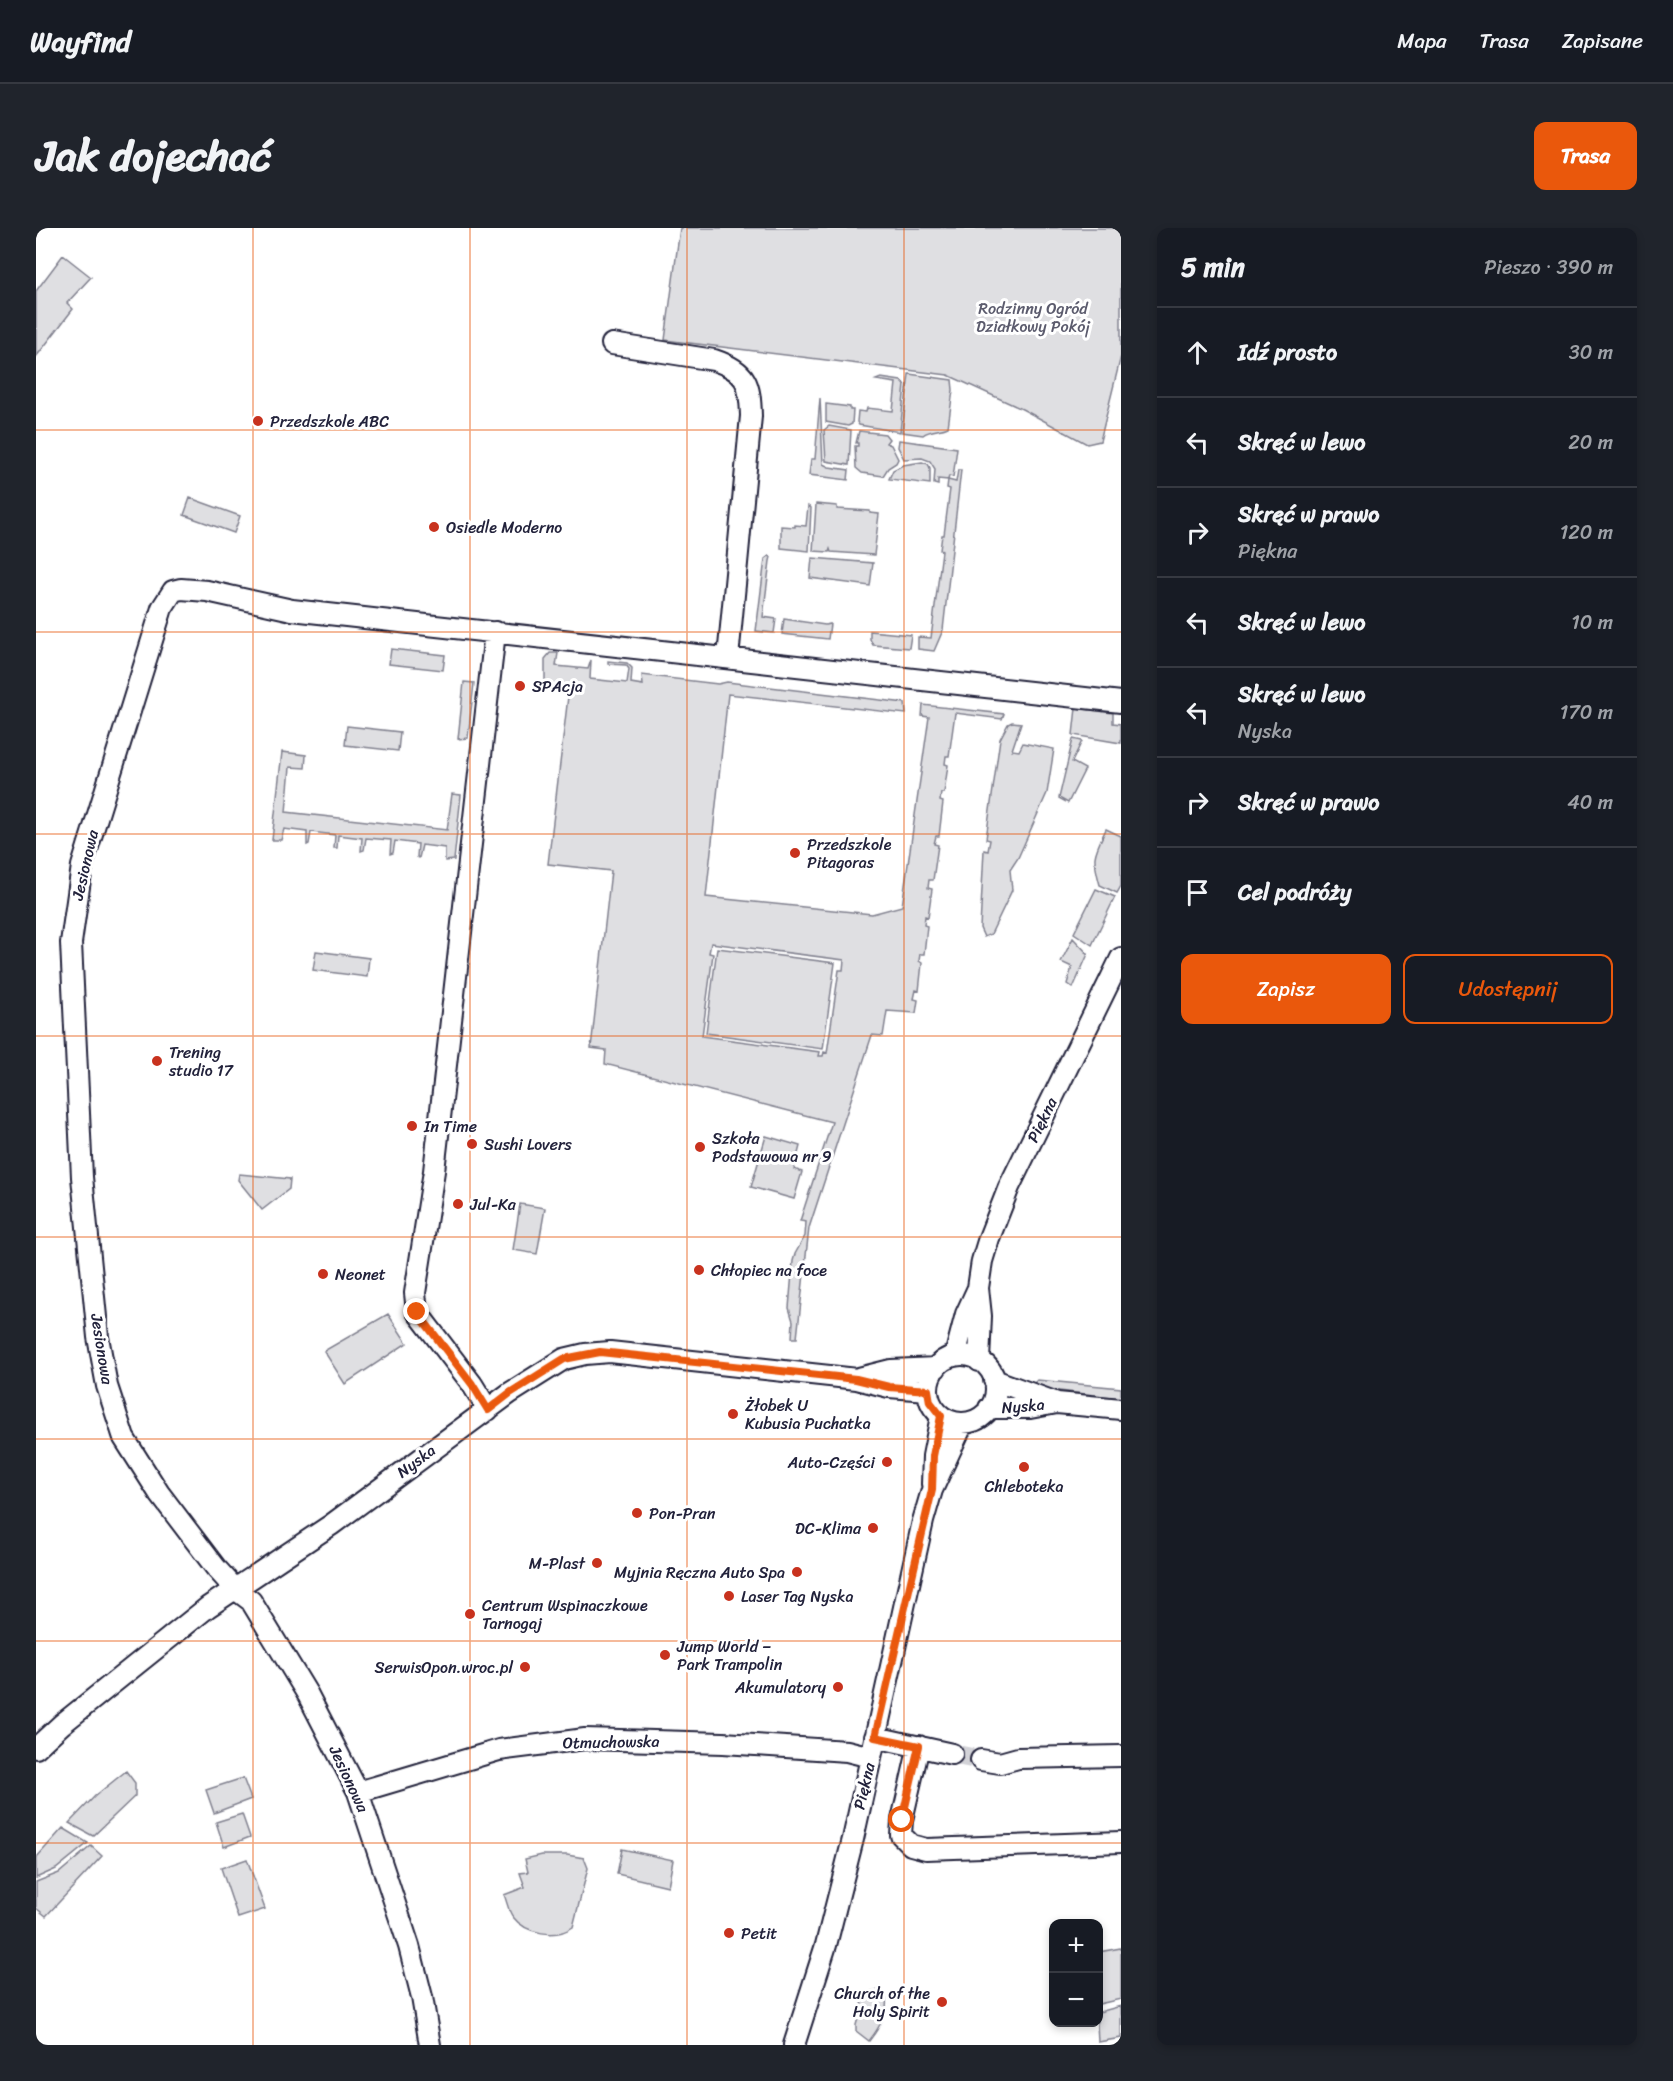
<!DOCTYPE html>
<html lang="pl">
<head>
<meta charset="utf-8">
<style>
	body { margin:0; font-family:Sriracha,sans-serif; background:#20242c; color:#f1f3f6 }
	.controls { position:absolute; right:18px; bottom:18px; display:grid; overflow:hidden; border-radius:12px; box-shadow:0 3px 9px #0003 }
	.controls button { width:54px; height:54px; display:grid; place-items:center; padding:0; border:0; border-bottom:2px solid #363941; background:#171b24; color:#f1f3f6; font:30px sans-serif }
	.stop { position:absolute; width:18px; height:18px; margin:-14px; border:4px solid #ea580c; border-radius:50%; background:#fff }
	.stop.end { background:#ea580c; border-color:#fff; box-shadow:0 2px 6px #0008 }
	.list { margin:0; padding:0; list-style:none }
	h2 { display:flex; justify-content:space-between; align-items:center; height:78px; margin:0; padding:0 24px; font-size:26px }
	h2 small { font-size:20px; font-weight:400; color:#9ea1a6 }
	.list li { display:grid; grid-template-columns:39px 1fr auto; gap:18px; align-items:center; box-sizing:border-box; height:90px; padding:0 24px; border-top:2px solid #363941 }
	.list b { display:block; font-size:22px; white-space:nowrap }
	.list p { margin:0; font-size:20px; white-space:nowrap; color:#9ea1a6 }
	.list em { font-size:20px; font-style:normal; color:#9ea1a6 }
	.actions { display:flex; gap:12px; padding:18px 24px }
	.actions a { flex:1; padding:14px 0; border:2px solid #ea580c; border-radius:12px; text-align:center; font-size:21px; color:#ea580c }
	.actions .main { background:#ea580c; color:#fff }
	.icon { flex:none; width:33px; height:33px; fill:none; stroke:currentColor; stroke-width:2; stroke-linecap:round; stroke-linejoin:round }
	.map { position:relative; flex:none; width:1085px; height:1817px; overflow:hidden; border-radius:12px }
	header { display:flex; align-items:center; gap:36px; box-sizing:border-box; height:84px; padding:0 30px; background:#171b24; border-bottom:2px solid #363941 }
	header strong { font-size:28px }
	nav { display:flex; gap:33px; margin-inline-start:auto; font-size:21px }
	.intro { display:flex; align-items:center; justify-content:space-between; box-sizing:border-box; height:144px; padding:0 36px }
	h1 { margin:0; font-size:42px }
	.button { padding:15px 27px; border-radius:12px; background:#ea580c; color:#fff; font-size:21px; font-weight:700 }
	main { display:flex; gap:36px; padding:0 36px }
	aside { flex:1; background:#171b24; border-radius:12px; box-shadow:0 3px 9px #0003 }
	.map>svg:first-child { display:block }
	.green { fill:#dfdfe2; stroke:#80808e; stroke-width:1.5; fill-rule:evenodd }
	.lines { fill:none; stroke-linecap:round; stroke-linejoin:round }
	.minor-tunnel { stroke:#d3d3d8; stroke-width:20; stroke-dasharray:20 10; stroke-linecap:butt }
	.minor-casing { stroke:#22223b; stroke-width:24 }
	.minor { stroke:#fff; stroke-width:20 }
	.route { stroke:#ea580c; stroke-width:8 }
	.grid { fill:none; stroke:#e8590c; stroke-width:1.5; stroke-opacity:0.55 }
	.poi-dot { fill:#c8321e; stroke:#fff; stroke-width:2 }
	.labels { text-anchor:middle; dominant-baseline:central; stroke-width:6; stroke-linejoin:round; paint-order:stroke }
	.park-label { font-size:16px; fill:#5b5b6d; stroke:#fff }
	.poi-label { font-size:16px; fill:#22223b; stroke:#fff; text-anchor:start }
	.street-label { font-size:16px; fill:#22223b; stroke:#fff }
</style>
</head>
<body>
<header>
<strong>Wayfind</strong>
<nav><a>Mapa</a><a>Trasa</a><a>Zapisane</a></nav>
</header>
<div class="intro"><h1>Jak dojechać</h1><a class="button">Trasa</a></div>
<main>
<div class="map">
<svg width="1085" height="1817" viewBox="0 0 1085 1817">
	<rect width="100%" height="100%" fill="#fff"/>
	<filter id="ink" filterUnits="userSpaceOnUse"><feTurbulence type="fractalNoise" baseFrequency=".0167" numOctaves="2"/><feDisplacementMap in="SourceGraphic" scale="12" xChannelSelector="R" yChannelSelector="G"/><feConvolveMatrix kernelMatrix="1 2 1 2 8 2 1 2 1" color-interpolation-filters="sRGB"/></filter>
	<g filter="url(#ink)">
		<path class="green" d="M 644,0 L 1085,0 L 1085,128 L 1064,213 L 1051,216 L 986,181 L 912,147 L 629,112 Z
			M 27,27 L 55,49 L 31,75 L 37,81 L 0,129 L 0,63 Z
			M 873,146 L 916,152 L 917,162 L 912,199 C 904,203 894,201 887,207 L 866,204 Z
			M 845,150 L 865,153 L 869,157 L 864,204 L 823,197 L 821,194 L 822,183 L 830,184 L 831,180 L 857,183 L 860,155 L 840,152 Z
			M 784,170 L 787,236 L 793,239 L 813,242 L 812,252 L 773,247 L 775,231 L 779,231 Z
			M 790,176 L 814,179 L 814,182 L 817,182 L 816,196 L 812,198 L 790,194 Z
			M 793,198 L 815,202 L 813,237 L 790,233 L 788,202 Z
			M 823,203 L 849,206 L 853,211 L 850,215 L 855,217 L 862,231 L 860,235 L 852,240 L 847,248 L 826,245 L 820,240 L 819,218 L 822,218 L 822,215 L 820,215 Z
			M 863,212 L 921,220 L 917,249 L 913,248 L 912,252 L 920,254 L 922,242 L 925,242 L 907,402 L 898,423 L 882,421 L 882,409 L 895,410 L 906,323 L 904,322 L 906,307 L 908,307 L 914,261 L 911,260 L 912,252 L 902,251 L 902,257 L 898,256 L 899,241 L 894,233 L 886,230 L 868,231 L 862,219 Z
			M 886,234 L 892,236 L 894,240 L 894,256 L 853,251 L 857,242 L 867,237 Z
			M 154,270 L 204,288 L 198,305 L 148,287 Z
			M 780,276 L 801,278 L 801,281 L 834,283 L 834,285 L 843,286 L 838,327 L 795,324 L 794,321 L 793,324 L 777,323 Z
			M 772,278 L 775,280 L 773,323 L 745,320 L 745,298 L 759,299 L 759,297 L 770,298 Z
			M 733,328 L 735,329 L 734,333 L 727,389 L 740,391 L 738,405 L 720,403 L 729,331 Z
			M 776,330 L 837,335 L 834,358 L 774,350 Z
			M 748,391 L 789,397 L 794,396 L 792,411 L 746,406 Z
			M 834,403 L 875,407 L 873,420 L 837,417 L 834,411 Z
			M 355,421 L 409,427 L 407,442 L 353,436 Z
			M 514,425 L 522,425 L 520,438 L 552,441 L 555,432 L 554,451 L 591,455 L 593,441 L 590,437 L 572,436 L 572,433 L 591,435 L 596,440 L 595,455 L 607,457 L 606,447 L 682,456 L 691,454 L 869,475 L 870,486 L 692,466 L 670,669 L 836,686 L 866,678 L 893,489 L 886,488 L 887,477 L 968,486 L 966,491 L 919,485 L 913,528 L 910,528 L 909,536 L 912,537 L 908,565 L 905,565 L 904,573 L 907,574 L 903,608 L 900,608 L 898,616 L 902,617 L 897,652 L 893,652 L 892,660 L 896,661 L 892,689 L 889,688 L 888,697 L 891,698 L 888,726 L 884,726 L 883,733 L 886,735 L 883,763 L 880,762 L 878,771 L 882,772 L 880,785 L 851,783 L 847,808 L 836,807 L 773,1000 L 761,1110 L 756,1110 L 757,1093 L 753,1080 L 757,1033 L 759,1026 L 769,1008 L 770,994 L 764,993 L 796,894 L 569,836 L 570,822 L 555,820 L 575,643 L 512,636 L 533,460 L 509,457 L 509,431 ZM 675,715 L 808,732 L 807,742 L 803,742 L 791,825 L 788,824 L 787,828 L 783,828 L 784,824 L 666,808 L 677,726 L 673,725 Z
			M 428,454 L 438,455 L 432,510 L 422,511 Z
			M 1040,480 L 1077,485 L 1077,495 L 1085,496 L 1085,515 L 1037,507 Z
			M 976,494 L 985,495 L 976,522 L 983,523 L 987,515 L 1018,521 L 1011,565 L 982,630 L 974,642 L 976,662 L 955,706 L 948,709 L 944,700 L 948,622 L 952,623 L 954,612 L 950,611 L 964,511 L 972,496 Z
			M 311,498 L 364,504 L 362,523 L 309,517 Z
			M 1037,511 L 1046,513 L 1036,534 L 1049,541 L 1032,575 L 1023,570 Z
			M 246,524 L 270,527 L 269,540 L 254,539 L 250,584 L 411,602 L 416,566 L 425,567 L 418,632 L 409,633 L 409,620 L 386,617 L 383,630 L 381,629 L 382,616 L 359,613 L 357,625 L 354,626 L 355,612 L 330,610 L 328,622 L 325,623 L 326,610 L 302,607 L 301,620 L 298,620 L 299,607 L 275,604 L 273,616 L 271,617 L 271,604 L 248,601 L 245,612 L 236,612 Z
			M 1070,601 L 1085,608 L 1085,658 L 1081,665 L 1064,657 C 1056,628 1057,628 1070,601 Z
			M 1060,661 L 1079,669 L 1056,717 L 1038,705 Z
			M 1037,710 L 1052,726 L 1037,760 L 1031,756 L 1036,739 L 1025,734 Z
			M 681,720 L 799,735 L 787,821 L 670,805 Z
			M 280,723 L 333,730 L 331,749 L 277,742 Z
			M 730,908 L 764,918 L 758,941 L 766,944 L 758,971 L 715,959 Z
			M 203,946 L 254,951 L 253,961 L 226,982 L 202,952 Z
			M 484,976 L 509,980 L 501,1026 L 477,1022 Z
			M 352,1086 L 371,1115 L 309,1156 L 288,1123 Z
			M 1001,1152 L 1085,1160 L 1085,1170 L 997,1160 L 998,1155 Z
			M 90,1543 L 99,1555 L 99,1568 L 57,1608 L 33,1595 L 59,1568 Z
			M 207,1550 L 215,1571 L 178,1585 L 170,1562 Z
			M 206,1586 L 214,1609 L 188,1619 L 180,1594 Z
			M 27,1600 L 52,1615 L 20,1641 L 0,1650 L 0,1630 Z
			M 55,1618 L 66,1628 L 10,1688 L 0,1680 L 0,1654 L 23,1645 Z
			M 586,1621 L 637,1632 L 632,1658 L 581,1646 Z
			M 506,1627 L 531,1627 L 548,1630 L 552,1640 L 537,1699 C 520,1711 490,1706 477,1689 C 472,1683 471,1673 468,1667 L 489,1659 L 484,1645 L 492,1644 L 489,1631 Z
			M 211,1631 L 229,1681 L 202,1690 L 185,1640 Z
			M 1085,1720 L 1085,1771 L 1063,1776 L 1063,1724 Z
			M 841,1762 L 848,1766 C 856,1779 842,1802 833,1813 L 820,1803 L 820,1797 L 829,1767 L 832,1764 Z
			M 1085,1778 L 1085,1810 L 1062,1814 L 1061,1795 L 1062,1794 L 1063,1784 Z"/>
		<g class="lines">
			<path class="minor-tunnel" d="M 916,1526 L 945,1532"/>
			<defs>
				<path id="minor" d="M 576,116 L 678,132 C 711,143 714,155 715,188 L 692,430
					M892 1161a34 34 0 1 1 68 0a34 34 0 1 1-68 0Z
					M 919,1128 L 930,1086 L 942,1060
					M 943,1133 L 945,1088 L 942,1060 L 946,1033 L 953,1010 L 973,959 L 1085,730
					M 823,1150 L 855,1142 L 900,1140
					M 958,1152 L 1021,1175 L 1085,1181
					M 953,1180 L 994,1180 L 1021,1175
					M 452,1182 L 436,1156 L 381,1084 L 379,1065 L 398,943 L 459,404
					M 896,1256 L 897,1228 L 905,1188
					M 839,1509 L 916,1526
					M 883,1518 L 866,1592 L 865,1607 L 875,1617 L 890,1621 L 1085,1614
					M 0,1520 L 26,1496 L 172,1379 L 295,1297 L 474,1165 L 528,1131 L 549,1126 L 574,1124 L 821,1151 L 853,1159 L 892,1162
					M 945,1532 L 964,1535 L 982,1530 L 1085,1528
					M 322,1564 L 463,1522 L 549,1511 L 687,1515 L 811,1523 L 835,1529
					M 394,1817 L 386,1769 L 373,1718 L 322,1564 L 272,1467 L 215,1373 L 199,1361 L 180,1340 L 123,1265 L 88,1210 L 71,1158 L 62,1109 L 46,949 L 35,715 L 46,638 L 126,380 L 137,363 L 145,361 L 171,363 L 256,382 L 1085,474
					M 758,1817 L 790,1717 L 817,1611 L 887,1293 L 896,1262 L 927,1195"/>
			</defs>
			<use href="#minor" class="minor-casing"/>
			<use href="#minor" class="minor"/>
		</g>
	</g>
	<g class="lines" filter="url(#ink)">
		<path class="route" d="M 381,1084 L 436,1156 L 452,1182 L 474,1165 L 528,1131 L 564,1124 L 820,1151 L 853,1159 L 892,1162 L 894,1174 L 905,1188 L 897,1228 L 896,1262 L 839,1509 L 883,1518 L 866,1592"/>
	</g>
	<path class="grid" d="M 217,0 L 217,1817M 434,0 L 434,1817M 651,0 L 651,1817M 868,0 L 868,1817M 0,202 L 1085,202M 0,404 L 1085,404M 0,606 L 1085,606M 0,808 L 1085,808M 0,1009 L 1085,1009M 0,1211 L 1085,1211M 0,1413 L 1085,1413M 0,1615 L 1085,1615"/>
	<g class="poi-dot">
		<circle cx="222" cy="193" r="6"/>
		<circle cx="398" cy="299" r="6"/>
		<circle cx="484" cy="458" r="6"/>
		<circle cx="759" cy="625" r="6"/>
		<circle cx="121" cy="833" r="6"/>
		<circle cx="376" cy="898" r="6"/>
		<circle cx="436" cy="916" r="6"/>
		<circle cx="664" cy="919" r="6"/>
		<circle cx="422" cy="976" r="6"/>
		<circle cx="663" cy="1042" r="6"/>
		<circle cx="287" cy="1046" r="6"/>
		<circle cx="697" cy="1186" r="6"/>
		<circle cx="851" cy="1234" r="6"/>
		<circle cx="988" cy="1239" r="6"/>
		<circle cx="601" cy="1285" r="6"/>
		<circle cx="837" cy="1300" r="6"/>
		<circle cx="561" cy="1335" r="6"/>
		<circle cx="761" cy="1344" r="6"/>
		<circle cx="693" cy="1368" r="6"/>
		<circle cx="434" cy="1386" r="6"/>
		<circle cx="629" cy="1427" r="6"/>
		<circle cx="489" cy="1439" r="6"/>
		<circle cx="802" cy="1459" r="6"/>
		<circle cx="693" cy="1705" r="6"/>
		<circle cx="906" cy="1774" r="6"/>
	</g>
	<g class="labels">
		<g class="park-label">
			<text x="997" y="80">Rodzinny Ogród<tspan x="997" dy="18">Działkowy Pokój</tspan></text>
		</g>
		<g class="poi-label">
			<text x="234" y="193">Przedszkole ABC</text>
			<text x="410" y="299">Osiedle Moderno</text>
			<text x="496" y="458">SPAcja</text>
			<text x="771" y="616">Przedszkole<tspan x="771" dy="18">Pitagoras</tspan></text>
			<text x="133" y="824">Trening<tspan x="133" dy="18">studio 17</tspan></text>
			<text x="388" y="898">In Time</text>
			<text x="676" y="910">Szkoła<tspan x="676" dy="18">Podstawowa nr 9</tspan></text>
			<text x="448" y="916">Sushi Lovers</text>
			<text x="434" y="976">Jul-Ka</text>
			<text x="675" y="1042">Chłopiec na foce</text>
			<text x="299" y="1046">Neonet</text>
			<text x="709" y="1177">Żłobek U<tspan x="709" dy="18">Kubusia Puchatka</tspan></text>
			<text x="839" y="1234" text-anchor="end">Auto-Części</text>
			<text x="988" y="1258" text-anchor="middle">Chleboteka</text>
			<text x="613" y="1285">Pon-Pran</text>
			<text x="825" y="1300" text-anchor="end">DC-Klima</text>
			<text x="549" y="1335" text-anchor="end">M-Plast</text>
			<text x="749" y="1344" text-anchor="end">Myjnia Ręczna Auto Spa</text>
			<text x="705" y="1368">Laser Tag Nyska</text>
			<text x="446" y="1377">Centrum Wspinaczkowe<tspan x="446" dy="18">Tarnogaj</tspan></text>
			<text x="641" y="1418">Jump World –<tspan x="641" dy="18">Park Trampolin</tspan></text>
			<text x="477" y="1439" text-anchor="end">SerwisOpon.wroc.pl</text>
			<text x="790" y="1459" text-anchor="end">Akumulatory</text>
			<text x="705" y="1705">Petit</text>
			<text x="894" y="1765" text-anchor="end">Church of the<tspan x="894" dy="18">Holy Spirit</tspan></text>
		</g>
		<g class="street-label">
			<text transform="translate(49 637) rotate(-77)">Jesionowa</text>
			<text transform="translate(1006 892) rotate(-64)">Piękna</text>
			<text transform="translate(66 1121) rotate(81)">Jesionowa</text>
			<text transform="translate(987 1178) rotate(-5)">Nyska</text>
			<text transform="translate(380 1233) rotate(-37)">Nyska</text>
			<text transform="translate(575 1514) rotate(-1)">Otmuchowska</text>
			<text transform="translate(313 1551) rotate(65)">Jesionowa</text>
			<text transform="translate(828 1558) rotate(-77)">Piękna</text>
		</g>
	</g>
</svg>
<div class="controls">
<button>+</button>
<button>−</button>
</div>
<div class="stop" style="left:866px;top:1592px"></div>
<div class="stop end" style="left:381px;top:1084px"></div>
</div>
<aside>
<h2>5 min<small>Pieszo · 390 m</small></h2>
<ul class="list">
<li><svg class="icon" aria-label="ahead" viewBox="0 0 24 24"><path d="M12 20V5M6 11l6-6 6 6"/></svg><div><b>Idź prosto</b></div><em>30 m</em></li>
<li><svg class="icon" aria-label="left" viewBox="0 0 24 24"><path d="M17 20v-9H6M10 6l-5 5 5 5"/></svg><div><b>Skręć w lewo</b></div><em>20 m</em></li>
<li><svg class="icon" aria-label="right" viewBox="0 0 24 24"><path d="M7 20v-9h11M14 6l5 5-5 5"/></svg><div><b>Skręć w prawo</b><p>Piękna</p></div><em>120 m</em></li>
<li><svg class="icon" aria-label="left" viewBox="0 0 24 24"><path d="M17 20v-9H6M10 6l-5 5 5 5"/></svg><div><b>Skręć w lewo</b></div><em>10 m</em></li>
<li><svg class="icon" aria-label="left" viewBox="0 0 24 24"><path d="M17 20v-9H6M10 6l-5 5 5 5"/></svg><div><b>Skręć w lewo</b><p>Nyska</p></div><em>170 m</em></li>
<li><svg class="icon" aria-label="right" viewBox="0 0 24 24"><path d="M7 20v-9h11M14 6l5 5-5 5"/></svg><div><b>Skręć w prawo</b></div><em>40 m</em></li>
<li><svg class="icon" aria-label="arrive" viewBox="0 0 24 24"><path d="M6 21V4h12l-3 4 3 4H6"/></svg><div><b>Cel podróży</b></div></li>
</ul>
<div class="actions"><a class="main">Zapisz</a><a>Udostępnij</a></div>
</aside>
</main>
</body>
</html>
